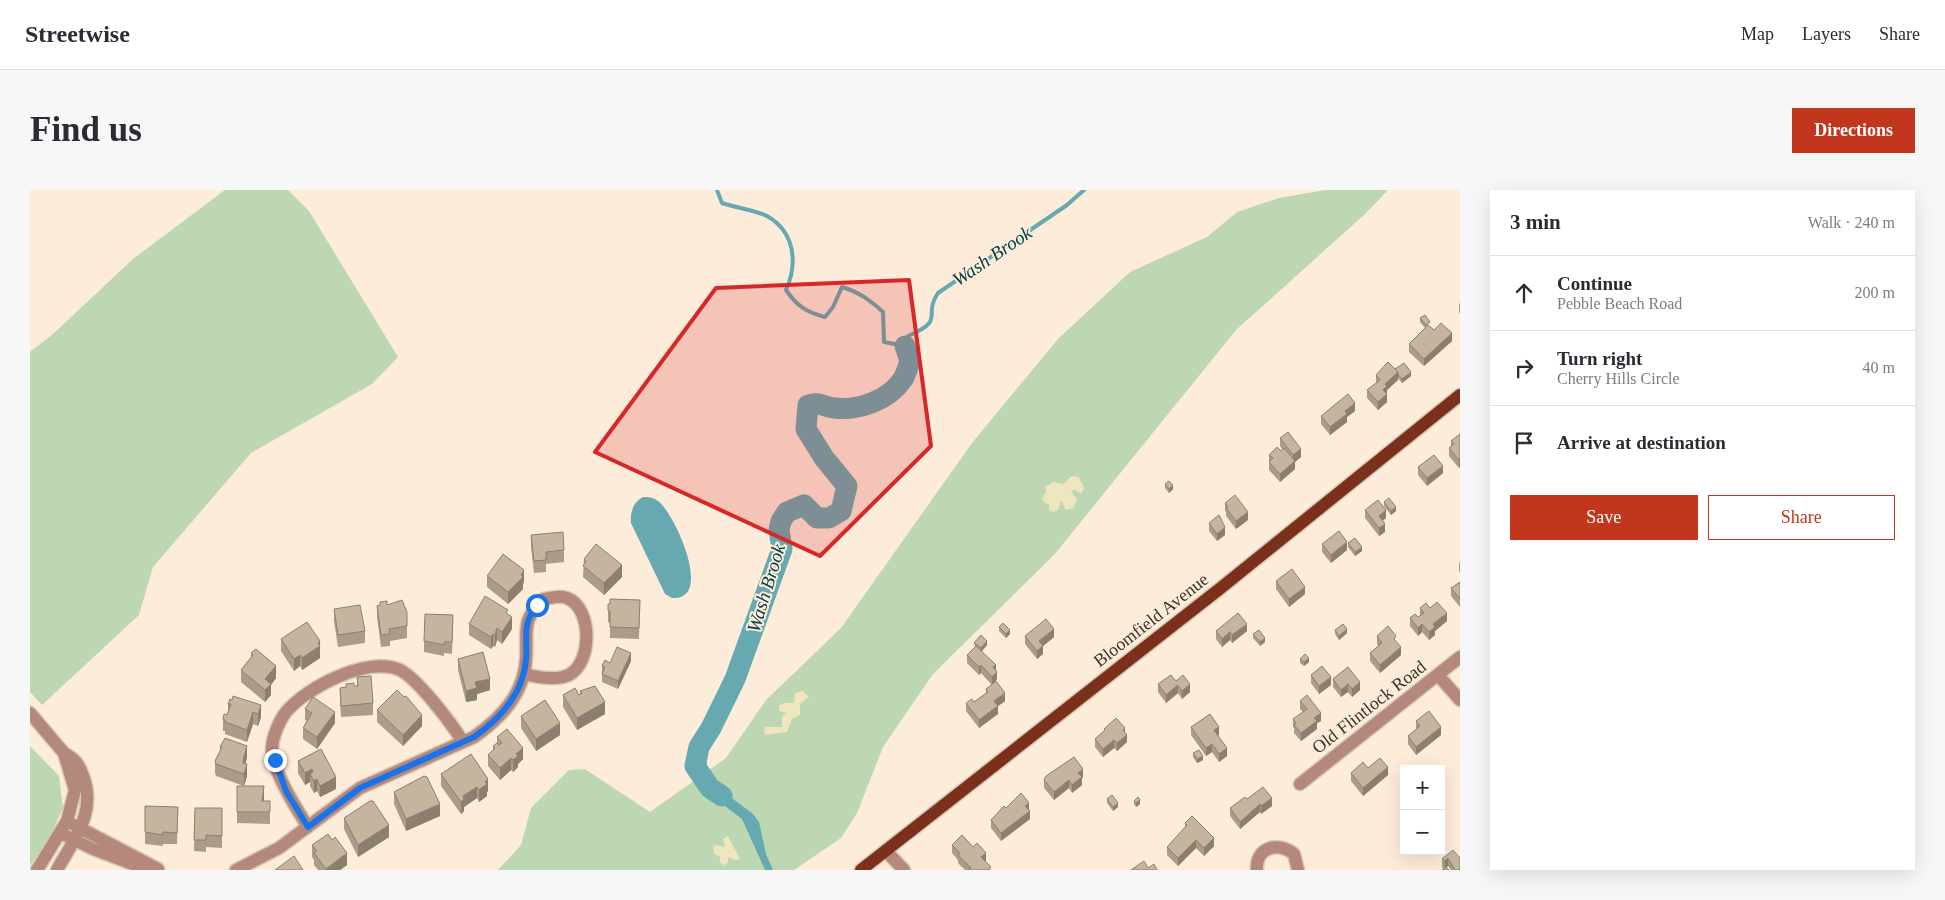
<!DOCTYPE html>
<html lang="en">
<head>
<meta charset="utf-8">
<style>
	body { margin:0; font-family:Georgia,serif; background:#f7f7f7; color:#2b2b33 }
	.controls { position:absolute; right:15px; bottom:15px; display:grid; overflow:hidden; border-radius:0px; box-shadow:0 5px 20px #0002 }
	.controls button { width:45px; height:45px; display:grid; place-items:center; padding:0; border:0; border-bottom:1px solid #e1e1e2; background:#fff; color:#2b2b33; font:25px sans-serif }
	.stop { position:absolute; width:15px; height:15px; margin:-11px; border:4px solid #1a73e8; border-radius:50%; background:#fff }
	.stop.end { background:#1a73e8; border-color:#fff; box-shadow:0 1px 5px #0008 }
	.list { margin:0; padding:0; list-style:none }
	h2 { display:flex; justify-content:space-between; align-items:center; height:65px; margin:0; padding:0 20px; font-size:21px }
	h2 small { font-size:16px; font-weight:400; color:#7c7c81 }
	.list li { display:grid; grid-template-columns:32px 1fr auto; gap:15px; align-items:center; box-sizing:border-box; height:75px; padding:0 20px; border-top:1px solid #e1e1e2 }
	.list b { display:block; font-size:19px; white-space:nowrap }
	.list p { margin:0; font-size:16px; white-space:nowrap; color:#7c7c81 }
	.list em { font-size:16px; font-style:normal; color:#7c7c81 }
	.actions { display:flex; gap:10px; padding:15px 20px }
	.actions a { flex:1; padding:11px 0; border:1px solid #c2361d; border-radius:0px; text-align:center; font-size:18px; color:#c2361d }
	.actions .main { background:#c2361d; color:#fff }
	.icon { flex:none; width:28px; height:28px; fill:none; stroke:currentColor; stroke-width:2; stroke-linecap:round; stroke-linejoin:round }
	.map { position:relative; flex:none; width:1430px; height:680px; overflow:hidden; border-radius:0px }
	header { display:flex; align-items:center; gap:30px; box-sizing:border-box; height:70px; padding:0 25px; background:#fff; border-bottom:1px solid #e1e1e2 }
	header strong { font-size:24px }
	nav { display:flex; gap:28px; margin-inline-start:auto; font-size:18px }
	.intro { display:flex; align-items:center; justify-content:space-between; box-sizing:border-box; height:120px; padding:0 30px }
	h1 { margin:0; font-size:35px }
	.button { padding:12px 22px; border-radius:0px; background:#c2361d; color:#fff; font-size:18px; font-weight:700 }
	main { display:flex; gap:30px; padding:0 30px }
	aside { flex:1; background:#fff; border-radius:0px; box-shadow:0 5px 20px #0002 }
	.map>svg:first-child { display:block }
	.green { fill:#bcd7b1 }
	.sand { fill:#efe6c0 }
	.water { fill:#67a9b1 }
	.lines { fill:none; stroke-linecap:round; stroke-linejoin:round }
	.stream { stroke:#67a9b1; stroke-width:4 }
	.river { stroke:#67a9b1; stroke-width:21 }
	.minor-casing { stroke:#d6c7b7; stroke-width:15 }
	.major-casing { stroke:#d6c7b7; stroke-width:15 }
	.minor { stroke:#b5887c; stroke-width:12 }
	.major { stroke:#7b301c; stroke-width:12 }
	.wall { fill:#aa9c88 }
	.shaded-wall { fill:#8b7f6f }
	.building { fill:#c6b59e; stroke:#8b7f6f }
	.route { stroke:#1a73e8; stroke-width:6 }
	.marked { fill:#d62828; fill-opacity:0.2; stroke:#d62828; stroke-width:4; stroke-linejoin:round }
	.labels { text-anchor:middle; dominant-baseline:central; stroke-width:4; stroke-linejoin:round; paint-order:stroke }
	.street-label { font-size:18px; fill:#3b332b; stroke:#fdecda }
	.water-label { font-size:19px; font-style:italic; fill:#004047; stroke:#fdecda }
</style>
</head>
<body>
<header>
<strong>Streetwise</strong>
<nav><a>Map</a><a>Layers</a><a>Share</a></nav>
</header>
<div class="intro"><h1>Find us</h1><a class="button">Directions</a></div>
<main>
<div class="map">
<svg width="1430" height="680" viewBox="0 0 1430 680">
	<rect width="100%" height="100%" fill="#fdecda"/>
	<path class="green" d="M 195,0 L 258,0 L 279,21 L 368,167 L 342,194 L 221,263 L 123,377 L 109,425 L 12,515 L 0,502 L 0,162 L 23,144 L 103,69 Z
		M 1295,0 L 1358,0 L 1335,24 L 1206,140 L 1024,365 L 903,484 L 853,557 L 827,623 L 811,648 L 764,680 L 468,680 L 491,655 L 501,618 L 539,580 L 555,579 L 620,622 L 696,568 L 736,510 L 811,438 L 942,253 L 1028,149 L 1100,82 L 1177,47 L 1207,22 L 1249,8 Z
		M 0,556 L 29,586 L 33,618 L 17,653 L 0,675 Z"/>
	<path class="sand" d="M 1041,286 L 1049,287 C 1050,294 1058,296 1051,303 L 1045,300 L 1041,301 L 1047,310 L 1043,318 L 1036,320 L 1031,310 L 1028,320 L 1022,322 L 1019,319 L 1019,314 L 1015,313 L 1012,309 L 1016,302 L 1015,297 L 1023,292 L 1034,294 Z
		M 773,501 L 779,507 L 770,514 L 770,525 L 762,529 L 757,542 L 735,545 L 734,541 L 736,537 L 752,537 L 752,527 L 757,523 L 749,521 L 749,516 L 754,513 L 764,513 L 765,503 Z
		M 698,646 L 710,669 L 704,670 L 699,667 L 697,674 L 694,675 L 690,672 L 690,667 L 684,664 L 683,657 L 686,655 L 695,657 L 693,649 Z"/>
	<path class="water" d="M 613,307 C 619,307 623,307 628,311 C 644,322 685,411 642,408 L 635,404 L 601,333 C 600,323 603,312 613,307 Z
		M 676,528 L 687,533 L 679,550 L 676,580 L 682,593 L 723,624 L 729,632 L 736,664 L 743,680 L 735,680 L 712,629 L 679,604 L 675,599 L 665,561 Z"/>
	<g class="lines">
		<path class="stream" d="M 687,0 L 692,13 C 703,17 728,21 737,26 C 765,42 768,73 756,100 C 767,116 776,122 795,127 L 803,117 L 812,97 C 829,102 840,110 853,122 L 854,152 L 875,156 L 878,146 C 917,129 892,127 908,103 L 1037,15 L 1054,0"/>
		<path class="river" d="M 692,606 L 680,598 L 665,576 L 669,557 L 681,538 L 705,489 L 752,359 L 749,340 L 751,331 L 757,322 L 774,315 L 787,328 L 799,328 L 811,321 L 817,296 L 794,268 L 776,239 L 778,215 C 789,211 794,217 804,218 C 829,221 859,210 873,189 C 876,184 878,177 880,171 L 875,156"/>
		<defs>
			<path id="minor" d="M 1408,485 L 1430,510
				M 0,523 L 34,563 L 45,600 L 37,631 L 7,680
				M 1270,594 L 1430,467
				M 44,635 L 128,679
				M 278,637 C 266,618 241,579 242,557 C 243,546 249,531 256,522 C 277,497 337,466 370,480 C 388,489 422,534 433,552
				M 37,646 L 63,659 L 116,679
				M 856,661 L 874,680
				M 27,680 C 44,649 67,622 53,586 C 49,574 45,569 34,563
				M 206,680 L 249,658 L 330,598 L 444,547 C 471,528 494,504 496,469 C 498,441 490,431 514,409 C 520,408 530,405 537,408 C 564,418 563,481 533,487 C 520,490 506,487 494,484
				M 1227,680 C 1225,657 1249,651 1264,664 L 1268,680"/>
			<path id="major" d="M 831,680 L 1192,397 L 1430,205"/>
		</defs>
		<use href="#minor" class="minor-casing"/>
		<use href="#major" class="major-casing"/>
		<use href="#minor" class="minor"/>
		<use href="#major" class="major"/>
	</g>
	<path class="wall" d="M 1430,113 L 1430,124 L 1429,122 L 1429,114 Z
		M 1390,128 L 1404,140 L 1422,151 L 1394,176 L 1379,162 L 1379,154 L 1395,138 L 1390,132 Z
		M 1365,179 L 1381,186 L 1372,193 L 1368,188 L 1368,190 L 1357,200 L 1357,212 L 1348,220 L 1337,208 L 1337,200 L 1346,193 L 1346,185 Z
		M 1325,221 L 1317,227 L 1317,232 L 1300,245 L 1291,234 L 1291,226 Z
		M 1430,244 L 1429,278 L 1419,266 L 1419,258 L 1421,256 L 1421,251 Z
		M 1250,248 L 1271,267 L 1265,272 L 1265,279 L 1250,292 L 1239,280 L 1239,265 L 1251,261 L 1252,259 L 1250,256 Z
		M 1388,277 L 1413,283 L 1397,296 L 1388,285 Z
		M 1135,294 L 1143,299 L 1139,303 L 1135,298 Z
		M 1354,312 L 1366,321 L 1361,325 L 1354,316 Z
		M 1195,313 L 1218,330 L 1206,339 L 1196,326 L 1196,322 L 1195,321 Z
		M 1335,320 L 1356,328 L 1352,331 L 1355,342 L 1349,346 L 1335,328 Z
		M 1179,333 L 1195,345 L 1187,351 L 1179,341 Z
		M 501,345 L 534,360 L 534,372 L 516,374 L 516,382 L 504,383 L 501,357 Z
		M 1318,353 L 1332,361 L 1325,366 L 1318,357 Z
		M 1292,354 L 1317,360 L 1301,373 L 1292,362 Z
		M 554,369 L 592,387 L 574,405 L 553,387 Z
		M 1430,372 L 1430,383 L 1429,381 L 1429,373 Z
		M 457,386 L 494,392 L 493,394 L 493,399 L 478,414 L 457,397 Z
		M 1246,391 L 1275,404 L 1259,417 L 1246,399 Z
		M 1430,392 L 1430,417 L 1421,406 L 1421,398 Z
		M 610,410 L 609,449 L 580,448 L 580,433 L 578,432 L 578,421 L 580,414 Z
		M 347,416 L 377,422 L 377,448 L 360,451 L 360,456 L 351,457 L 347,427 Z
		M 1390,418 L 1400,418 L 1417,431 L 1405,441 L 1405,445 L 1399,450 L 1392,442 L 1388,446 L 1380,436 L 1380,428 L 1388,427 L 1390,426 Z
		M 304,419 L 335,441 L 335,453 L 308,457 L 304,431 Z
		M 478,425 L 482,439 L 472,454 L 467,450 L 465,457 L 463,456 L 461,459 L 439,445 L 439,434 Z
		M 423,437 L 422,464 L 414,463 L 414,466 L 394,462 L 394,451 Z
		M 969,437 L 980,444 L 976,448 L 969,441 Z
		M 1305,440 L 1317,443 L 1309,450 L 1305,444 Z
		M 1186,441 L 1217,441 L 1202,453 L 1200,450 L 1192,457 L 1186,449 Z
		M 1223,444 L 1235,452 L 1230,456 L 1223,448 Z
		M 995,446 L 1024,447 L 1013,456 L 1013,464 L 1007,469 L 995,454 Z
		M 1347,446 L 1366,452 L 1371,465 L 1350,483 L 1340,471 L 1340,463 L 1348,456 L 1347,454 Z
		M 251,449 L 290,451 L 290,468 L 272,480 L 270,476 L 264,481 L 251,461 Z
		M 944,453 L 957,455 L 952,461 L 966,480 L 967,489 L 963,494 L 975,511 L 968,516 L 968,524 L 949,538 L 936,521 L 936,513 L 944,512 L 956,503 L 956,499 L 962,495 L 951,483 L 949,485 L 937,473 L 937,465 L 945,457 Z
		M 221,463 L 246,488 L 241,495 L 241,505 L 235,512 L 211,492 L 211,480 L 221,467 Z
		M 428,469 L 460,500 L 447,504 L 447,510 L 436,512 L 428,480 Z
		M 1270,469 L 1279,472 L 1274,476 L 1270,473 Z
		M 601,471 L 588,499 L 572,492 L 572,476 L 580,473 Z
		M 1318,477 L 1330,500 L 1322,507 L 1318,502 L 1311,507 L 1303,497 L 1303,489 Z
		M 1281,485 L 1301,495 L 1289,504 L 1281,493 Z
		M 327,487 L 343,513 L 343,525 L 311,527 L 310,510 L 310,498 L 327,496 Z
		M 1146,491 L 1160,502 L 1152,509 L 1148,503 L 1136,513 L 1128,502 L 1128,494 Z
		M 550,501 L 575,524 L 547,540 L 533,517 L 533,505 L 549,505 L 550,504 Z
		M 1270,511 L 1291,531 L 1287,533 L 1287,539 L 1271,551 L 1264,543 L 1264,538 L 1263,537 L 1263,529 L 1273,522 L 1270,519 Z
		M 198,514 L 231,515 L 231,527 L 228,536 L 223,534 L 217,552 L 195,544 L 195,541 L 193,541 L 193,529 L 197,525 L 198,522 Z
		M 275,519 L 305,533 L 287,559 L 273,549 L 273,538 L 277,531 L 275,530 Z
		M 347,520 L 392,536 L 373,556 L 347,532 Z
		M 491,526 L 530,545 L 506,561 L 491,538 Z
		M 1386,531 L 1411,545 L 1386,565 L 1378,554 L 1378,546 L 1386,539 Z
		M 1161,537 L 1189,545 L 1188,545 L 1197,566 L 1189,572 L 1182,562 L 1176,566 L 1161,545 Z
		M 1074,539 L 1095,542 L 1097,552 L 1087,561 L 1084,558 L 1073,567 L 1065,557 L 1065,549 L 1074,542 Z
		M 467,547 L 493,569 L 488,574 L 488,577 L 483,582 L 481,580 L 470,590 L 458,576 L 458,565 L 463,560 L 463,556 L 467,553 Z
		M 190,557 L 217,568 L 215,574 L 217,586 L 214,596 L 186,586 L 185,583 L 185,571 L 190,562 Z
		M 291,559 L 306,599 L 290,607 L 287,601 L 284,603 L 280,596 L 280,592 L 275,595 L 268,583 L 268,571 Z
		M 1163,563 L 1173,570 L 1167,573 L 1163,567 Z
		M 1338,578 L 1358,585 L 1333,606 L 1321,591 L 1321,583 Z
		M 411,584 L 458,601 L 457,602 L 457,606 L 449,612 L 447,608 L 434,617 L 434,621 L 431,624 L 411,596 Z
		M 1053,587 L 1052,588 L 1052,595 L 1042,603 L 1039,598 L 1024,610 L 1014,598 L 1014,590 Z
		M 207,596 L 234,608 L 234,611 L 240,611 L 240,634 L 207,633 Z
		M 364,602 L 410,626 L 376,641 L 364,614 Z
		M 1077,609 L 1088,617 L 1083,621 L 1077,613 Z
		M 1217,609 L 1242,616 L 1231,624 L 1230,622 L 1210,639 L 1200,626 L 1200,618 Z
		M 1104,611 L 1110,614 L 1106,617 L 1104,614 Z
		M 115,616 L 148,617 L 147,654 L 133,654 L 133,656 L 115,654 Z
		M 165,618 L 192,618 L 192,658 L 176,657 L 176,662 L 164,661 Z
		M 976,618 L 999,620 L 1000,629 L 971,651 L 961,638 L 961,630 Z
		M 314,628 L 359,647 L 328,667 L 314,639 Z
		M 1155,633 L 1184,656 L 1174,666 L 1166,658 L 1148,676 L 1137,665 L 1137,657 L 1155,638 Z
		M 282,655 L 317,675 L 310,680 L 288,680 L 284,675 L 284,670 L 282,667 Z
		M 922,655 L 956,671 L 955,671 L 961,680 L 935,680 L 928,673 L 928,670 L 922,663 Z
		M 1430,668 L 1430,680 L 1421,680 L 1418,676 L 1414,679 L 1412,677 L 1412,669 Z"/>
	<path class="shaded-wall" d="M 1422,143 L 1422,151 L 1394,176 L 1394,169 Z
		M 1368,182 L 1368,190 L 1357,200 L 1357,212 L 1348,220 L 1348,212 L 1355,194 Z
		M 1381,182 L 1381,186 L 1372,193 L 1372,189 Z
		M 1325,213 L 1325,221 L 1317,227 L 1317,232 L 1300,245 L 1300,237 L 1315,221 Z
		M 1271,259 L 1271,267 L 1265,272 L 1265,279 L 1250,292 L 1250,284 L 1263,272 L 1263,265 Z
		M 1430,269 L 1430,277 L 1429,278 L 1429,270 Z
		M 1413,276 L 1413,283 L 1397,296 L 1397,288 Z
		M 1143,295 L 1143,299 L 1139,303 L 1139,299 Z
		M 1366,317 L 1366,321 L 1361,325 L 1361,321 Z
		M 1356,320 L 1356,328 L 1349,334 L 1349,326 Z
		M 1218,322 L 1218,330 L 1206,339 L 1206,331 Z
		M 1355,334 L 1355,342 L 1349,346 L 1349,338 Z
		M 1195,337 L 1195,345 L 1187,351 L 1187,344 Z
		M 1317,352 L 1317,360 L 1301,373 L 1301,365 Z
		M 1332,357 L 1332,361 L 1325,366 L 1325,362 Z
		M 592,375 L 592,387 L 574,405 L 574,393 Z
		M 494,380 L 494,392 L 493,394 L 493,399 L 478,414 L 478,402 Z
		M 1275,397 L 1275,404 L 1259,417 L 1259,409 Z
		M 1417,423 L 1417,431 L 1405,441 L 1405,445 L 1399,450 L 1399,442 L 1403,434 Z
		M 482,427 L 482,439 L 472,454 L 472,442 Z
		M 1217,434 L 1217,441 L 1202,453 L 1202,445 Z
		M 1392,434 L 1392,442 L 1388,446 L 1388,438 Z
		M 467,438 L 467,450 L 465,457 L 465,445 Z
		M 1024,439 L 1024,447 L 1013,456 L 1013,464 L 1007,469 L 1007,461 L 1009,451 Z
		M 1317,439 L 1317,443 L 1309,450 L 1309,446 Z
		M 980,440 L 980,444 L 976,448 L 976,444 Z
		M 1200,442 L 1200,450 L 1192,457 L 1192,449 Z
		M 463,444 L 463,456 L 461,459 L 461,447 Z
		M 1235,448 L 1235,452 L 1230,456 L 1230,452 Z
		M 290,451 L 290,468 L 272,480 L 272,468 Z
		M 957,451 L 957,455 L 951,462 L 951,458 Z
		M 1371,457 L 1371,465 L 1350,483 L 1350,475 Z
		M 601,463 L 601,471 L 588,499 L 588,491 Z
		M 270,465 L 270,476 L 264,481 L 264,469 Z
		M 1279,468 L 1279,472 L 1274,476 L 1274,472 Z
		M 951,475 L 951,483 L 949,485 L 949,477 Z
		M 966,475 L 966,483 L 967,482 L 967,489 L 962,495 L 962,487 L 963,477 Z
		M 246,476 L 246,488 L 241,495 L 241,505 L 235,512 L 235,489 Z
		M 1301,487 L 1301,495 L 1289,504 L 1289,496 Z
		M 460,489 L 460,500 L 447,504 L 447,510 L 436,512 L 436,501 L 445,492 Z
		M 1330,492 L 1330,500 L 1322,507 L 1322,499 Z
		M 1160,494 L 1160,502 L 1152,509 L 1152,501 Z
		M 1318,494 L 1318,502 L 1311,507 L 1311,500 Z
		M 1148,495 L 1148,503 L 1136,513 L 1136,505 Z
		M 975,503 L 975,511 L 964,519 L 964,511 Z
		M 575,512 L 575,524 L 547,540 L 547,528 Z
		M 231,515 L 231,527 L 228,536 L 228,524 Z
		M 968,516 L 968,524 L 949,538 L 949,530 Z
		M 223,522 L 223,534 L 217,552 L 217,540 Z
		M 305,522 L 305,533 L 287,559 L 287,547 Z
		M 1291,523 L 1291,531 L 1287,533 L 1287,539 L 1271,551 L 1271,543 L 1284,528 Z
		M 392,525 L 392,536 L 373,556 L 373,545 Z
		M 530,533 L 530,545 L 506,561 L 506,549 Z
		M 1189,537 L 1189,545 L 1184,548 L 1184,540 Z
		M 1411,537 L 1411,545 L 1386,565 L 1386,557 Z
		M 1095,538 L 1095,546 L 1097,545 L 1097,552 L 1087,561 L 1087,553 L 1093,540 Z
		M 1084,550 L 1084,558 L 1073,567 L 1073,559 Z
		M 1182,554 L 1182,562 L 1176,566 L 1176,558 Z
		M 217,556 L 217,568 L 214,578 L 213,585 L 214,566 Z
		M 493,558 L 493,569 L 488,574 L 488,577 L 483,582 L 483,570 L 486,564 Z
		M 1197,558 L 1197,566 L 1189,572 L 1189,564 Z
		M 1173,566 L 1173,570 L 1167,573 L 1167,569 Z
		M 481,568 L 481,580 L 470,590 L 470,578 Z
		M 217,574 L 217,586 L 214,596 L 214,584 Z
		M 1358,577 L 1358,585 L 1333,606 L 1333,598 Z
		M 282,579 L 282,587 L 280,584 L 280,592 L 275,595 L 275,583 Z
		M 1053,579 L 1053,587 L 1052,588 L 1052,595 L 1042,603 L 1042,595 L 1048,583 Z
		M 306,587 L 306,599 L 290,607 L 290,596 Z
		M 287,589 L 287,601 L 284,603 L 284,591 Z
		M 458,589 L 458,601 L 457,602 L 457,606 L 449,612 L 449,600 L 455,592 Z
		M 1039,590 L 1039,598 L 1024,610 L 1024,602 Z
		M 234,596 L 234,608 L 232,622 L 232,611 Z
		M 447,597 L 447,608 L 434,617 L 434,621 L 431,624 L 431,612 L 433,606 Z
		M 1242,608 L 1242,616 L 1231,624 L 1231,616 Z
		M 1110,610 L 1110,614 L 1106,617 L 1106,613 Z
		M 999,613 L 999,621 L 995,616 Z
		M 1088,613 L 1088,617 L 1083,621 L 1083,617 Z
		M 410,614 L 410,626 L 376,641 L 376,629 Z
		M 1230,614 L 1230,622 L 1210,639 L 1210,632 Z
		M 1000,621 L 1000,629 L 971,651 L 971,643 Z
		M 359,635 L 359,647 L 328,667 L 328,655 Z
		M 1184,648 L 1184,656 L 1174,666 L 1174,658 Z
		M 1166,650 L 1166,658 L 1148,676 L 1148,668 Z
		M 317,663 L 317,675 L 310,680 L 296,680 L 296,679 Z
		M 956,663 L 956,671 L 951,675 L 951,667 Z
		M 1418,668 L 1418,676 L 1415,679 L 1415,671 Z"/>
	<path class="building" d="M 1395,125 L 1400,132 L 1396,135 L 1390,128 Z
		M 1411,133 L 1422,143 L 1394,169 L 1379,154 L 1398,135 L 1404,140 Z
		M 1358,172 L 1368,182 L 1355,194 L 1357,196 L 1353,200 L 1357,204 L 1348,212 L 1337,200 L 1350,190 L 1346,185 Z
		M 1374,173 L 1381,182 L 1372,189 L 1368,184 L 1368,182 L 1365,179 Z
		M 1318,204 L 1325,213 L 1315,221 L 1317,224 L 1300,237 L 1291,226 Z
		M 1258,242 L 1271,259 L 1263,265 L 1250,248 Z
		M 1430,244 L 1430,269 L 1429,270 L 1419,258 L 1424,254 L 1421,251 Z
		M 1247,257 L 1251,261 L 1254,258 L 1265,271 L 1250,284 L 1239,272 L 1243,268 L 1239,265 Z
		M 1404,265 L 1413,276 L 1397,288 L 1388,277 Z
		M 1139,291 L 1143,295 L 1139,299 L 1135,294 Z
		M 1205,305 L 1218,322 L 1206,331 L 1196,318 L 1198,317 L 1195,313 Z
		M 1359,308 L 1366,317 L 1361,321 L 1354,312 Z
		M 1348,310 L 1356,320 L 1349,326 L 1355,334 L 1349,338 L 1335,320 Z
		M 1189,325 L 1195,337 L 1187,344 L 1179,333 Z
		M 1309,341 L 1317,352 L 1301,365 L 1292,354 Z
		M 533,342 L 534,360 L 516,362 L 516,370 L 504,371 L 501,345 Z
		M 1325,348 L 1332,357 L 1325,362 L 1318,353 Z
		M 566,354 L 592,375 L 574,393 L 553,376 L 556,371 L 554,369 Z
		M 473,364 L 494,380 L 491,385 L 493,387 L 478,402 L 457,386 Z
		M 1262,379 L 1275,397 L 1259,409 L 1246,391 Z
		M 1430,392 L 1430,409 L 1421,398 Z
		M 455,406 L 478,420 L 476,423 L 482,427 L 472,442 L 467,438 L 465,445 L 463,444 L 461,447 L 439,434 Z
		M 580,409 L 610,410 L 609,438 L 580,437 L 580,421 L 578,421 L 578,414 L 580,414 Z
		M 372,410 L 377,422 L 377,436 L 359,439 L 360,444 L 351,445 L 347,416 L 350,415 L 350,412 L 357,411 L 357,415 Z
		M 1407,412 L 1417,423 L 1403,434 L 1405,437 L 1399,442 L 1392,434 L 1388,438 L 1380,428 L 1385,424 L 1388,427 L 1394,423 L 1390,418 L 1396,413 L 1400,418 Z
		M 330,415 L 335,441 L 308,445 L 304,419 Z
		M 1208,423 L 1217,434 L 1202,445 L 1200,442 L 1192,449 L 1186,441 Z
		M 395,424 L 423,425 L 422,452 L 414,452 L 414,455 L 394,451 Z
		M 1016,429 L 1024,439 L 1009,451 L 1013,456 L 1007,461 L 995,446 Z
		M 277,432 L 290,451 L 288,453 L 290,456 L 272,468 L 270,465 L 264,469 L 251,449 Z
		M 973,433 L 980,440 L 976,444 L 969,437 Z
		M 1313,434 L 1317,439 L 1309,446 L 1305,440 Z
		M 1358,436 L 1366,446 L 1364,449 L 1371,457 L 1350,475 L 1340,463 L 1352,453 L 1347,446 Z
		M 1229,440 L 1235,448 L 1230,452 L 1223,444 Z
		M 951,445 L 957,451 L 951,458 L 944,453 Z
		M 946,456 L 966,475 L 963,477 L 967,482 L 962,487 L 951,475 L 949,477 L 937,465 Z
		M 587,457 L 601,463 L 588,491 L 572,484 L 575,477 L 572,476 L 575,470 L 580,473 Z
		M 226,459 L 246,476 L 235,489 L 241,494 L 235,500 L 211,480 L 223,465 L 221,463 Z
		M 453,462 L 460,489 L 445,492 L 447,498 L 436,501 L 428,469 Z
		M 1275,464 L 1279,468 L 1274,472 L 1270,469 Z
		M 1292,476 L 1301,487 L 1289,496 L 1281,485 Z
		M 1318,477 L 1330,492 L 1322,499 L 1318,494 L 1311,500 L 1303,489 Z
		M 1141,485 L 1146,491 L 1153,485 L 1160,494 L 1152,501 L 1148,495 L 1136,505 L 1128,494 Z
		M 341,486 L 343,513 L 311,516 L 310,498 L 316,497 L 316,494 L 324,493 L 324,496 L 328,496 L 327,487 Z
		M 966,491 L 975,503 L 964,511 L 968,516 L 949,530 L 936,513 L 942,509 L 944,512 L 958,502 L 956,499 Z
		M 565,496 L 575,512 L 547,528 L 533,505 L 545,498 L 549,505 L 552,503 L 550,501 Z
		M 367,500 L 374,507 L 376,506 L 392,525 L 373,545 L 347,520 Z
		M 1277,505 L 1291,523 L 1284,528 L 1287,531 L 1271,543 L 1264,535 L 1266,533 L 1263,529 L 1277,519 L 1270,511 Z
		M 203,506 L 231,515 L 228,524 L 223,522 L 217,540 L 195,532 L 195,530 L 193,529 L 194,524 L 197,525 L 201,514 L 198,514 L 200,509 L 202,510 Z
		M 283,507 L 305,522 L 287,547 L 273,538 L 282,523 L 275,519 Z
		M 515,510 L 530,533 L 506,549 L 491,526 Z
		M 1399,521 L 1411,537 L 1386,557 L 1378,546 L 1390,536 L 1386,531 Z
		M 1180,524 L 1189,537 L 1184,540 L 1197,558 L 1189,564 L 1182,554 L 1176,558 L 1161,537 Z
		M 1086,528 L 1095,538 L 1093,540 L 1097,545 L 1087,553 L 1084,550 L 1073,559 L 1065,549 L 1075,540 L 1074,539 Z
		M 477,539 L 493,558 L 486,564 L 488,566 L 483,570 L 481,568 L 470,578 L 458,565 L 465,558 L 463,556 L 467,553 L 469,555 L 472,553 L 467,547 Z
		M 195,548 L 217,556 L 214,566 L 213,573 L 217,574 L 214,584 L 186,574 L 185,571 L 192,557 L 190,557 Z
		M 291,559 L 306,587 L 290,596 L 287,589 L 284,591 L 280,584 L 283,582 L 282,579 L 275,583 L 268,571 Z
		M 1169,560 L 1173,566 L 1167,569 L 1163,563 Z
		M 441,564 L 458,589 L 455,592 L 457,594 L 449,600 L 447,597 L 433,606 L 434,609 L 431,612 L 411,584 Z
		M 1044,567 L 1053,579 L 1048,583 L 1052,587 L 1042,595 L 1039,590 L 1024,602 L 1014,590 L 1016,586 Z
		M 1350,568 L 1358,577 L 1333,598 L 1321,583 L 1333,572 L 1338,578 Z
		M 394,586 L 397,587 L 410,614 L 376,629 L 364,602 Z
		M 207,596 L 234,596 L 232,611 L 240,611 L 240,622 L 207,622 Z
		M 1233,597 L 1242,608 L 1231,616 L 1230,614 L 1210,632 L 1200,618 L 1215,607 L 1217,609 Z
		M 991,603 L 999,613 L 995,616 L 1000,621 L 971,643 L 961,630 L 974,616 L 976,618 Z
		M 1082,605 L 1088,613 L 1083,617 L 1077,609 Z
		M 1108,607 L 1110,610 L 1106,613 L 1104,611 Z
		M 340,611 L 343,611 L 359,635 L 328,655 L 314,628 Z
		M 115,616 L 148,617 L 147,643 L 133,642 L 133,645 L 115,642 Z
		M 165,618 L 192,618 L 192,646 L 176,645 L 176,650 L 164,650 Z
		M 1162,626 L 1184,648 L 1174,658 L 1166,650 L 1148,668 L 1137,657 L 1157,635 L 1155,633 Z
		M 298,644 L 302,650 L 305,647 L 317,663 L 296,679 L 284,663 L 287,661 L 282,655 Z
		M 932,645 L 943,657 L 947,653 L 956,663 L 951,667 L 961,677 L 958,680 L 938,680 L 941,678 L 928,665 L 930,663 L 922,655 Z
		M 1423,660 L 1430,668 L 1430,678 L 1429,680 L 1425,680 L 1418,668 L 1415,671 L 1412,669 Z
		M 264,666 L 273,680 L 245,680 Z
		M 1114,671 L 1118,678 L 1124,674 L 1127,680 L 1101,680 Z
		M 1416,677 L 1419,680 L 1412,680 Z"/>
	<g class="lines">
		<path class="route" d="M 245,570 L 256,601 L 278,637 L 330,598 L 444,547 C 471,528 493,504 496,470 C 498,446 491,436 507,415"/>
	</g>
	<path class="marked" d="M 879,90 L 901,256 L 790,366 L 565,262 L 686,98 Z"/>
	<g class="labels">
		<g class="street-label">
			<text transform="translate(1121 430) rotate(-38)">Bloomfield Avenue</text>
			<text transform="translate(1339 517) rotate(-38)">Old Flintlock Road</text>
		</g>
		<g class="water-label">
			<text transform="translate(962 66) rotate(-34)">Wash Brook</text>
			<text transform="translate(736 398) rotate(-73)">Wash Brook</text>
		</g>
	</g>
</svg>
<div class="controls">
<button>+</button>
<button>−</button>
</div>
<div class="stop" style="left:507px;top:415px"></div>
<div class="stop end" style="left:245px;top:570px"></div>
</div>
<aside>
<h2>3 min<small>Walk · 240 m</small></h2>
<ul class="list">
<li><svg class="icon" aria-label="ahead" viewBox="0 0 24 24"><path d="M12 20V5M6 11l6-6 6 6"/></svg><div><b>Continue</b><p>Pebble Beach Road</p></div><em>200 m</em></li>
<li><svg class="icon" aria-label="right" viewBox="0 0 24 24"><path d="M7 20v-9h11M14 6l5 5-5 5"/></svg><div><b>Turn right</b><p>Cherry Hills Circle</p></div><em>40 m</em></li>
<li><svg class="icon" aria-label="arrive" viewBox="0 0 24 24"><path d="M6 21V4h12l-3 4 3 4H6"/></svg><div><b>Arrive at destination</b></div></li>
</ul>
<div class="actions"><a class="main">Save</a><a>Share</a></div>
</aside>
</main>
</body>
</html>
